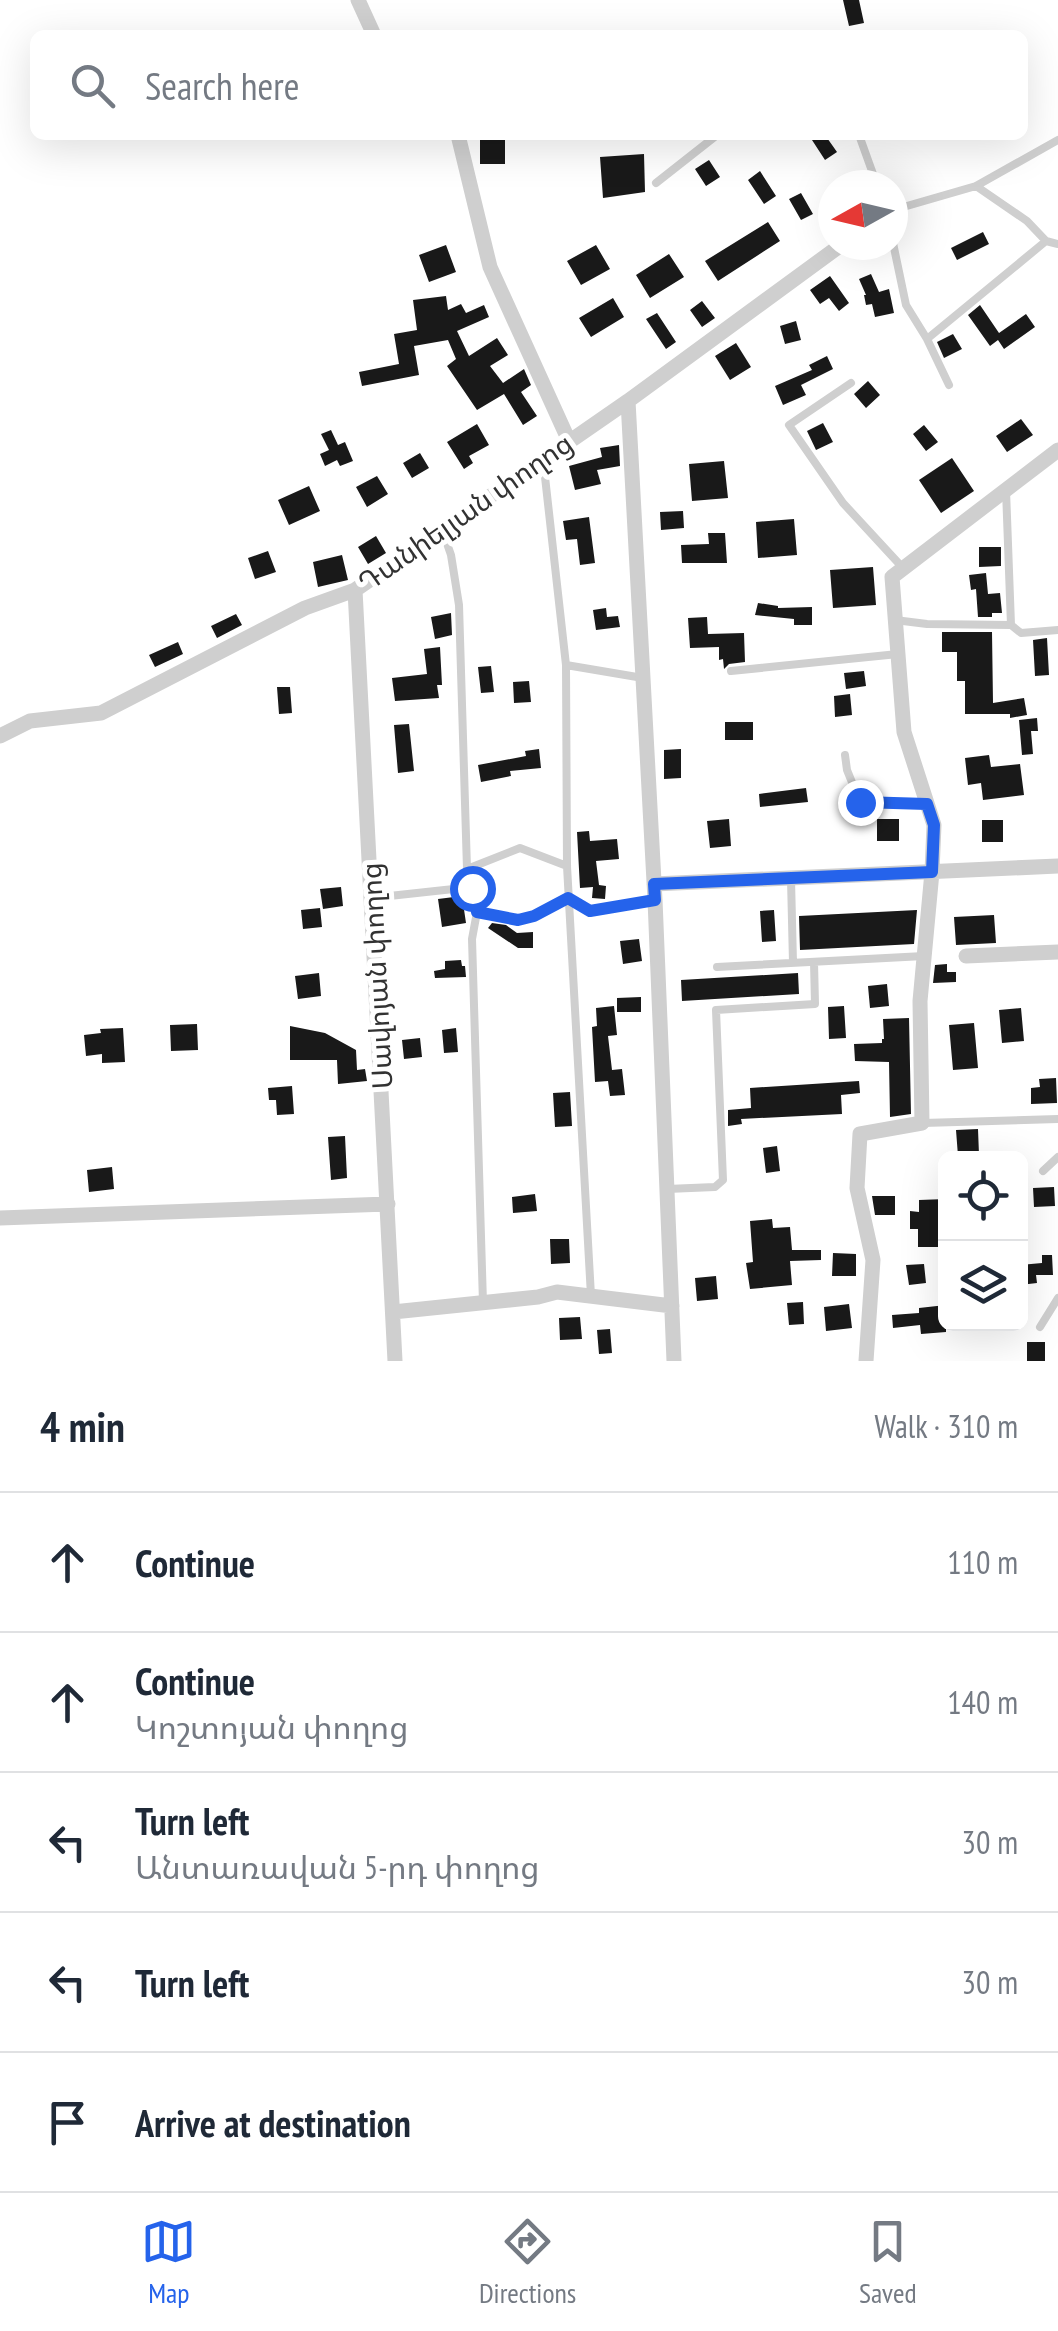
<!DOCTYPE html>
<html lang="en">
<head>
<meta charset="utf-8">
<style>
	body { margin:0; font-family:"PT Sans Narrow","Noto Sans Armenian",sans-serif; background:#f6f6f7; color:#1f2937 }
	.controls { position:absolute; right:30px; bottom:30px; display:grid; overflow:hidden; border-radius:15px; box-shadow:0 10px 40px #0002 }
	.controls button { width:90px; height:90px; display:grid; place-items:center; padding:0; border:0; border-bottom:2px solid #e0e1e3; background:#fff; color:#1f2937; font:50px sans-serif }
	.compass { position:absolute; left:818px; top:170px; width:90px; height:90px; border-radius:50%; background:#fff; box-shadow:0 10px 40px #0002; rotate:262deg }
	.stop { position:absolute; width:30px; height:30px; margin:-22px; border:8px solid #2563eb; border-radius:50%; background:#fff }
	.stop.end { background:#2563eb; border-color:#fff; box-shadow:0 2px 10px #0008 }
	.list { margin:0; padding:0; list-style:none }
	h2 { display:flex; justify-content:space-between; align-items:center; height:130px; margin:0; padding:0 40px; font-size:42px }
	h2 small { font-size:32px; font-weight:400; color:#747a83 }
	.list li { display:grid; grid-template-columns:65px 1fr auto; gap:30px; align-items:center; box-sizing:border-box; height:140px; padding:0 40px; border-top:2px solid #e0e1e3 }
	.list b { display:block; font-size:38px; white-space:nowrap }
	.list p { margin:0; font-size:32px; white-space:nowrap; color:#747a83 }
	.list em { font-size:32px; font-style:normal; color:#747a83 }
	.icon { flex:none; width:55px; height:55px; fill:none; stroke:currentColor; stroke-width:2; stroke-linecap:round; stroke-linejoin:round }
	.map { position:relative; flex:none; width:1058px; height:1361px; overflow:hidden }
	.search { position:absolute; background:#fff; box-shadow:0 10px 40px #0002; left:30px; right:30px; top:30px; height:110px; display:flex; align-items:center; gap:25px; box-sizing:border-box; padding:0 35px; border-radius:15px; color:#747a83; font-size:38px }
	.sheet { height:830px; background:#fff }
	nav { display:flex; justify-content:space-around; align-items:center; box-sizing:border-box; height:140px; border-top:2px solid #e0e1e3; background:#fff; font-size:28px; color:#747a83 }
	nav a { display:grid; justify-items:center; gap:5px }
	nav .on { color:#2563eb }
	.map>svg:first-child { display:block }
	.building { fill:#191919 }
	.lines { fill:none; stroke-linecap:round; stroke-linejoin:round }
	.lane { stroke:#cfcfcf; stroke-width:8 }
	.street { stroke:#cfcfcf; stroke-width:15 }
	.route { stroke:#2563eb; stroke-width:12 }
	.labels { text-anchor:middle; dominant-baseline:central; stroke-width:10; stroke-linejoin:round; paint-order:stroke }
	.street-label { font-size:28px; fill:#323232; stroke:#fff }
</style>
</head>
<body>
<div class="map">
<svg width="1058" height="1361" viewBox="0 0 1058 1361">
	<rect width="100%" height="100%" fill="#fff"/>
	<path class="building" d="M 843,0 L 859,0 L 864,23 L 849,26 Z
		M 480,135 L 505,135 L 505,164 L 480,164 Z
		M 818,135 L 825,135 L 837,152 L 825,160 L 812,140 Z
		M 644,154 L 645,192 L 603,198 L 600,157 Z
		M 709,160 L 720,177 L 706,186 L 695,169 Z
		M 760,171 L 776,196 L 764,204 L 748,180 Z
		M 801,193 L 813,214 L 801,220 L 789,199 Z
		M 768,222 L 780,241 L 718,281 L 705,261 Z
		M 983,232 L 989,244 L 957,260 L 951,248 Z
		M 446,245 L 456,272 L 429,282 L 419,255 Z
		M 596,245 L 610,269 L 581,285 L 567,261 Z
		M 669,254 L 684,277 L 650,298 L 636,275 Z
		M 871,274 L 879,292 L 889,289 L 894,313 L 875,317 L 872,304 L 866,305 L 864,295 L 866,295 L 859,279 Z
		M 830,276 L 849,303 L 839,311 L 829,298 L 820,304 L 810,290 Z
		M 446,296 L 448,310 L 461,304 L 466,313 L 484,305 L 489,317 L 457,331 L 469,356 L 497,338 L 508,355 L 490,366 L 503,383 L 524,369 L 531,385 L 521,392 L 537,416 L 523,425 L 504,394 L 477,410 L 447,366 L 456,359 L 448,340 L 414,346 L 419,375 L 362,386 L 359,372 L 399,364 L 394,334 L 417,330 L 413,300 Z
		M 613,298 L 624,317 L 591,337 L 579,318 Z
		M 702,301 L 715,318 L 702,327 L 690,310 Z
		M 980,305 L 999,333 L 1026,314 L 1035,327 L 1004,349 L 998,340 L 990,346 L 968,315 Z
		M 657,313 L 676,342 L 666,349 L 646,319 Z
		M 796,321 L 801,340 L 785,344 L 780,326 Z
		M 953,334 L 962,349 L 944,358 L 937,342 Z
		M 736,343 L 751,367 L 730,380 L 715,356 Z
		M 827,356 L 833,369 L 801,385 L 806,395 L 783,405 L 775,386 L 812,370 L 809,365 Z
		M 868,381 L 880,395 L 866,408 L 854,394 Z
		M 1021,419 L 1033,435 L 1007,452 L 996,436 Z
		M 823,423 L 833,442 L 816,450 L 807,431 Z
		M 477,424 L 489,445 L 469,456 L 473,463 L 464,469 L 447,442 Z
		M 924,425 L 938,442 L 926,451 L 913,434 Z
		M 331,430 L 338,445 L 345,442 L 353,461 L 340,466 L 337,460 L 325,466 L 320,454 L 329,450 L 321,434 Z
		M 619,445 L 620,466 L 597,470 L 601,484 L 575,490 L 569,466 L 602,457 L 600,448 Z
		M 420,453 L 429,468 L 412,478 L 403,463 Z
		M 952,458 L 974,491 L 941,513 L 919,480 Z
		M 724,461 L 728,498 L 692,501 L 689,464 Z
		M 377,476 L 388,494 L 367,507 L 356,487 Z
		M 309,486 L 320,511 L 289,525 L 278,500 Z
		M 683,511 L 684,528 L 661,530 L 660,512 Z
		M 589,517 L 595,563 L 580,565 L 577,539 L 566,540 L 563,521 Z
		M 794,519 L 797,555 L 758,558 L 756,522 Z
		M 708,533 L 725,533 L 727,563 L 682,563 L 681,545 L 709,544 Z
		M 376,536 L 386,553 L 368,564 L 358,547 Z
		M 979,547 L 1001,547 L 1001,566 L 979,567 Z
		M 268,551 L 276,572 L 255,579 L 248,558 Z
		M 342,555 L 348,580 L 318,587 L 313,562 Z
		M 873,567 L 876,605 L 833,608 L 830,570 Z
		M 986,573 L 988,594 L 1000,593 L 1002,613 L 992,613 L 992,617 L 978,617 L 976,589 L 971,590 L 969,575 Z
		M 758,603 L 778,606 L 778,608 L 812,607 L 812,625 L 794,625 L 794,619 L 755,615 Z
		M 606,608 L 607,617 L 618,616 L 620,627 L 596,630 L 593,610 Z
		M 451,613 L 452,635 L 435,639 L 431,617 Z
		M 236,614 L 242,625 L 217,638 L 211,626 Z
		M 707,617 L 708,634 L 744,633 L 745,662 L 729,664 L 724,669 L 723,659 L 719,660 L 719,647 L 690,648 L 688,618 Z
		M 942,632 L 992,632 L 993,703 L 1024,698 L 1027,715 L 1010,718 L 1010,714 L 965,714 L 965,681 L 957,681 L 957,652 L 942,652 Z
		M 1047,638 L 1049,675 L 1035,676 L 1033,640 Z
		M 178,642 L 183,654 L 155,667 L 149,655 Z
		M 440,647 L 442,685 L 437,685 L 439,698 L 395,701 L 392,678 L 427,674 L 424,649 Z
		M 491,666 L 494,692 L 481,693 L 478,667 Z
		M 864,671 L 866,686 L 846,689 L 844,673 Z
		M 529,681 L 531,702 L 514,703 L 513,682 Z
		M 277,687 L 290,687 L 292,713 L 279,714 Z
		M 850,694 L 852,715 L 835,717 L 834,696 Z
		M 1037,718 L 1038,731 L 1031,731 L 1033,754 L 1022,755 L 1019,720 Z
		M 725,722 L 753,722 L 753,740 L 725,740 Z
		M 409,724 L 414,771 L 398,773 L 394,725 Z
		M 539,749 L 541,768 L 510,771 L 511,776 L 481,782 L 478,765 L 526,756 L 525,751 Z
		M 681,749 L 681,778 L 664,779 L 664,750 Z
		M 989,755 L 991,767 L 1020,764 L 1024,795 L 983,800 L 981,783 L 968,785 L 965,758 Z
		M 806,788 L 808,802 L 760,807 L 759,794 Z
		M 729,819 L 731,846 L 710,848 L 707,821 Z
		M 877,819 L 899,819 L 899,841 L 877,841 Z
		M 982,820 L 1003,820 L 1003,842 L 982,842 Z
		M 589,831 L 590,841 L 617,839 L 619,859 L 596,861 L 599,885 L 606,886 L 605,899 L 592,898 L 593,887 L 580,888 L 577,832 Z
		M 341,887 L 343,906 L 323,909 L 320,889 Z
		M 462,896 L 466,923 L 442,927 L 438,899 Z
		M 320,908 L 322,927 L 303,929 L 301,910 Z
		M 774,910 L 776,941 L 762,942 L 760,911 Z
		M 917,910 L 914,944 L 800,950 L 799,916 Z
		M 994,915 L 996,943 L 956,945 L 954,917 Z
		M 492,923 L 506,925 L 517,933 L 533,932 L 533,948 L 518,948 L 488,928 Z
		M 639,939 L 642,961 L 623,964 L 620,941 Z
		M 461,960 L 462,966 L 465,966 L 466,977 L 435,978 L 434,971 L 445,969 L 445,961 Z
		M 947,964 L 947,972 L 956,972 L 956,982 L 933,983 L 935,965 Z
		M 319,973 L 321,996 L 298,999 L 295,976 Z
		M 798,973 L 799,994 L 682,1001 L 681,980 Z
		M 887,984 L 889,1006 L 870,1008 L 868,986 Z
		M 641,997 L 641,1012 L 617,1012 L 617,998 Z
		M 614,1006 L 617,1035 L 608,1036 L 612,1070 L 622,1069 L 625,1095 L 610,1096 L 608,1081 L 595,1082 L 592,1027 L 597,1026 L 596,1008 Z
		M 844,1006 L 846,1038 L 829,1039 L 828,1007 Z
		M 1021,1008 L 1024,1041 L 1002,1043 L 999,1010 Z
		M 909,1018 L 911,1114 L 890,1117 L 889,1062 L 855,1061 L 854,1044 L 882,1043 L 882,1039 L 884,1039 L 883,1019 Z
		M 974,1023 L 978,1068 L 953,1070 L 949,1025 Z
		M 197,1024 L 198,1050 L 171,1051 L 170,1025 Z
		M 290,1026 L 325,1033 L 356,1050 L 357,1070 L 365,1069 L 367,1081 L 338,1084 L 337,1060 L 290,1060 Z
		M 123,1028 L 125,1062 L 102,1063 L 102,1054 L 86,1056 L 84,1035 L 101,1033 L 100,1029 Z
		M 456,1028 L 458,1052 L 444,1053 L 442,1030 Z
		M 420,1038 L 422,1057 L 404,1059 L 402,1040 Z
		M 1056,1078 L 1057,1103 L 1031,1104 L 1031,1088 L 1040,1087 L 1039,1079 Z
		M 859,1081 L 860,1093 L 841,1095 L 842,1114 L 741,1119 L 742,1124 L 728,1126 L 728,1110 L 751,1108 L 750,1088 Z
		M 292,1086 L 294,1114 L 277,1115 L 276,1100 L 269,1100 L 268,1088 Z
		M 570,1092 L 572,1126 L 555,1127 L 553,1093 Z
		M 978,1129 L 979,1155 L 958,1156 L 956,1130 Z
		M 345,1136 L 347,1178 L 331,1180 L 328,1137 Z
		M 777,1146 L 780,1171 L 766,1173 L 763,1148 Z
		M 112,1167 L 114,1189 L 89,1192 L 87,1170 Z
		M 1054,1187 L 1055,1206 L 1034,1207 L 1033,1188 Z
		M 535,1194 L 537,1211 L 513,1213 L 512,1197 Z
		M 872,1196 L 895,1196 L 895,1215 L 875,1215 Z
		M 946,1199 L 946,1247 L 918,1247 L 918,1229 L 910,1229 L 910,1211 L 919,1212 L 919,1200 Z
		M 772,1219 L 773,1228 L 790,1227 L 792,1250 L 821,1250 L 821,1260 L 790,1261 L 792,1285 L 750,1289 L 746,1263 L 753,1262 L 750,1221 Z
		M 550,1239 L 569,1239 L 570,1263 L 551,1264 Z
		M 833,1253 L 856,1254 L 856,1276 L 832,1276 Z
		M 1042,1255 L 1052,1255 L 1053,1275 L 1036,1275 L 1037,1283 L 1020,1285 L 1020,1265 L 1042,1263 Z
		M 924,1264 L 926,1283 L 909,1285 L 906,1265 Z
		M 716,1276 L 718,1299 L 697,1301 L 695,1278 Z
		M 803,1302 L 804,1324 L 789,1325 L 787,1303 Z
		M 849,1304 L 852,1328 L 826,1331 L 824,1307 Z
		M 946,1305 L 946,1332 L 921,1334 L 920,1325 L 893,1328 L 892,1315 L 919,1313 L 919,1308 Z
		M 580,1317 L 582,1339 L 560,1340 L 559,1318 Z
		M 610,1329 L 612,1353 L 599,1354 L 597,1330 Z
		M 1027,1342 L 1045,1342 L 1045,1361 L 1027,1361 Z"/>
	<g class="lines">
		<path class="lane" d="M 859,135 L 877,185
			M 656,183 L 717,135
			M 976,186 L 1027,221 L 1046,241
			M 893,210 L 976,186 L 1058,140
			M 893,243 L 906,305 L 927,339 L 949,385
			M 927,339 L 1046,241 L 1058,244
			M 851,383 L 789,425 L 843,503 L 903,568
			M 543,459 L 566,665 L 567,866 L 591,1296
			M 1006,490 L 1011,625
			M 443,532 L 451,555 L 459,605 L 467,869 L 477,912 L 472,939 L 483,1303
			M 895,620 L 927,624 L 1011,625 L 1021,633 L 1058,630
			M 566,665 L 643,678
			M 731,671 L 898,654
			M 845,755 L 847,770 L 860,802 L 927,804
			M 467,869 L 520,848 L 567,866
			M 791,879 L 793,963
			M 371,898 L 472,887
			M 477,912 L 518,920 L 534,916 L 568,898 L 591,911 L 655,900
			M 717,967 L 924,956
			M 923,1123 L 1058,1119
			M 1043,1171 L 1058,1157
			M 667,1189 L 715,1187 L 723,1180 L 716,1010 L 815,1004 L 814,962
			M 1040,1327 L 1058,1298"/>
		<path class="street" d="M 358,0 L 374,35
			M 458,135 L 490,267 L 569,441
			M 628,401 L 655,900 L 674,1361
			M 355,590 L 395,1361
			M 0,736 L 30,721 L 101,713 L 305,608 L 355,590 L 628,401 L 841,245
			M 654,884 L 1058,866
			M 966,956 L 1058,952
			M 0,1218 L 388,1204
			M 393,1312 L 538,1297 L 557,1292 L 672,1306
			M 866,1361 L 873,1260 L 857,1188 L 860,1134 L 922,1123 L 920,1001 L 932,872 L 934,825 L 904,732 L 892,577 L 1058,450"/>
	</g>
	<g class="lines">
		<path class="route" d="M 472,888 L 477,912 L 518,920 L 534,916 L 568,898 L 590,911 L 655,900 L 654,884 L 932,872 L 934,825 L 927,804 L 860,802"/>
	</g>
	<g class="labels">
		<g class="street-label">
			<text transform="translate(465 512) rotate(-35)">Դանիելյան փողոց</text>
			<text transform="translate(376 976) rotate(-93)">Սավոյան փողոց</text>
		</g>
	</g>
</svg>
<div class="controls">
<button><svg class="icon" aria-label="locate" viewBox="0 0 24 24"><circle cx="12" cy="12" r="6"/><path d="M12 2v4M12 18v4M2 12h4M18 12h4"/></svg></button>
<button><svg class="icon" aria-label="layers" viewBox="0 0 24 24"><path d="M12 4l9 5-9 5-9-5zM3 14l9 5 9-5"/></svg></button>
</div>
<svg class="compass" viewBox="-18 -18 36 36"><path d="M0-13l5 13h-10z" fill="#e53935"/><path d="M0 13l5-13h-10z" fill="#747a83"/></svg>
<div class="stop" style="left:472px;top:888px"></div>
<div class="stop end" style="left:860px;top:802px"></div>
<div class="search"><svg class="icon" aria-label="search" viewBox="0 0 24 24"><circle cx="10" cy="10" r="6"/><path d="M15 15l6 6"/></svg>Search here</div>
</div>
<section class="sheet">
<h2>4 min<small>Walk · 310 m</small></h2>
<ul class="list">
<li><svg class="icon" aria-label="ahead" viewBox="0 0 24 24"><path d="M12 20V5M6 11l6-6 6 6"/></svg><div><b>Continue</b></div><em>110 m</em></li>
<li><svg class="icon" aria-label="ahead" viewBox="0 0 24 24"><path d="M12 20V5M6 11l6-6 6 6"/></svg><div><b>Continue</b><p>Կոշտոյան փողոց</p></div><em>140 m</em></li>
<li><svg class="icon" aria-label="left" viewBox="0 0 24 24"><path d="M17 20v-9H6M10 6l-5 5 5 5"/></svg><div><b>Turn left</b><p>Անտառավան 5-րդ փողոց</p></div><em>30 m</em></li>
<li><svg class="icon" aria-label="left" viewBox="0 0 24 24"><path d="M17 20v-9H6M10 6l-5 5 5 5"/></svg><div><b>Turn left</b></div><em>30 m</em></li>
<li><svg class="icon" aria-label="arrive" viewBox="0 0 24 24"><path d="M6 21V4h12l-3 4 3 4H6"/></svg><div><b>Arrive at destination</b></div></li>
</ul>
</section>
<nav>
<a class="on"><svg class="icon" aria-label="map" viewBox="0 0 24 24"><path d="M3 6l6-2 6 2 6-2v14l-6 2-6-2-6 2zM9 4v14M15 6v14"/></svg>Map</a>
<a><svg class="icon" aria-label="directions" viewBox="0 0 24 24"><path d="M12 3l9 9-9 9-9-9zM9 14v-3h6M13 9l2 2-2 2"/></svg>Directions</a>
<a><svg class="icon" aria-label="saved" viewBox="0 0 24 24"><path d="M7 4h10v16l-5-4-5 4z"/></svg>Saved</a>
</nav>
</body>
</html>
